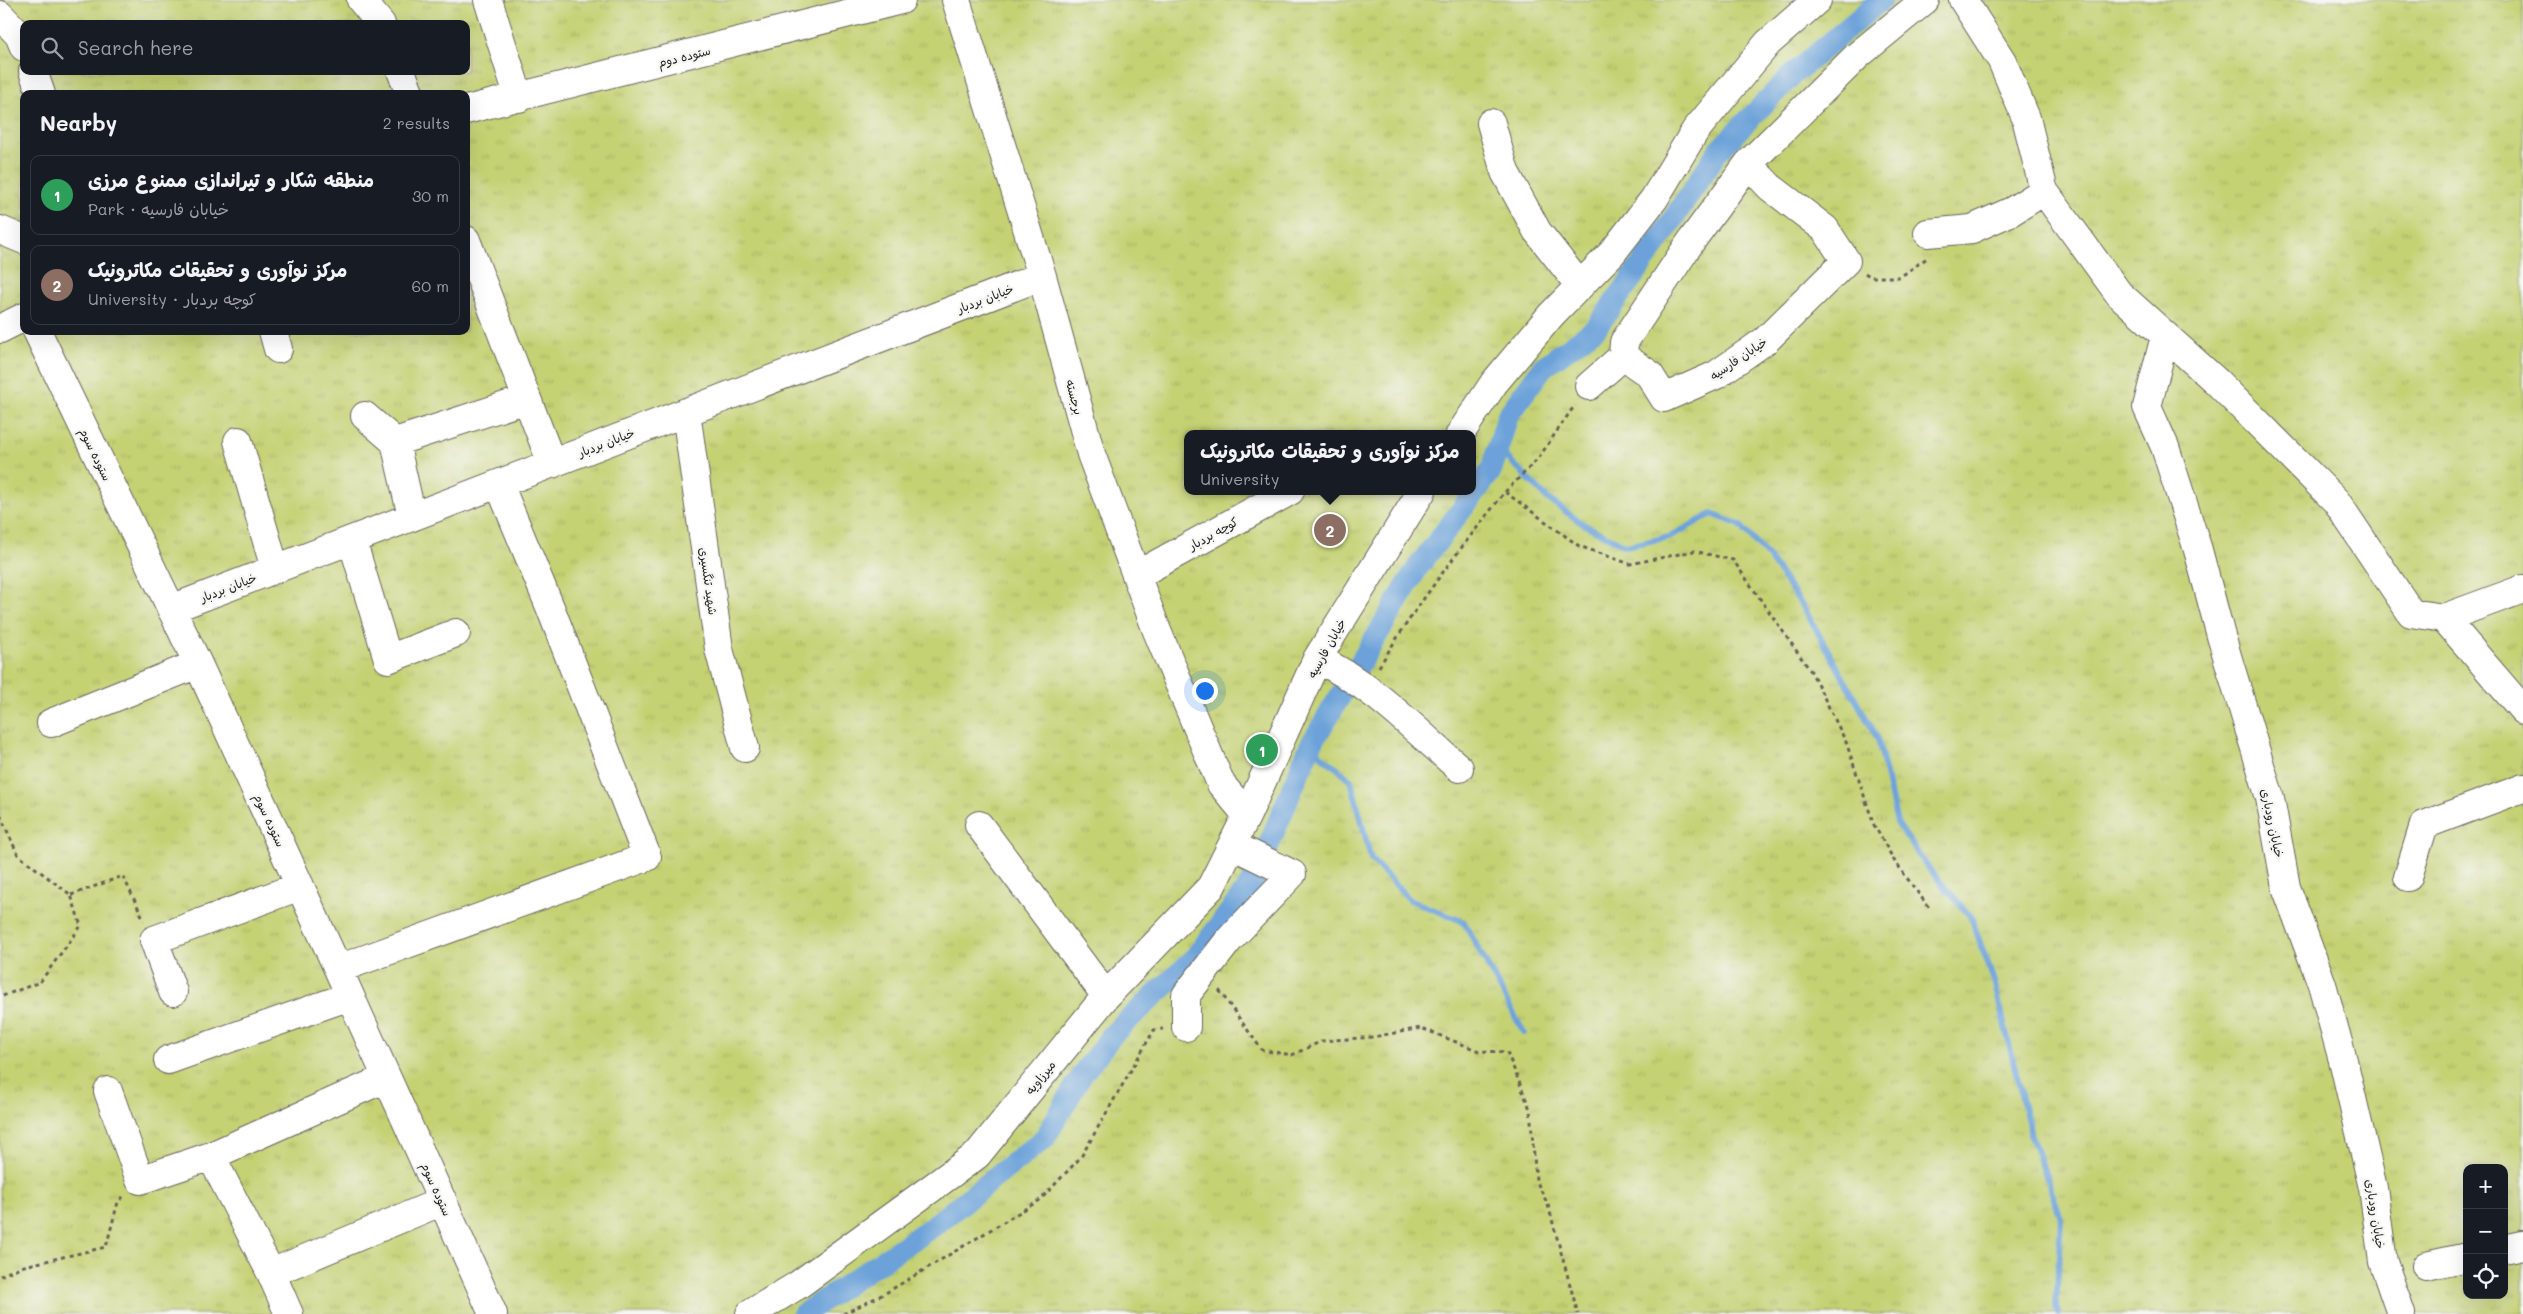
<!DOCTYPE html>
<html lang="en">
<head>
<meta charset="utf-8">
<style>
	body { margin:0; font-family:Mali,"Playpen Sans Arabic",sans-serif; background:#20242c; color:#f1f3f6 }
	.controls { position:absolute; right:15px; bottom:15px; display:grid; overflow:hidden; border-radius:10px; box-shadow:0 5px 20px #0002 }
	.controls button { width:45px; height:45px; display:grid; place-items:center; padding:0; border:0; border-bottom:1px solid #363941; background:#171b24; color:#f1f3f6; font:25px sans-serif }
	.you { position:absolute; left:1204px; top:690px; width:18px; height:18px; margin:-12px; border:4px solid #fff; border-radius:50%; background:#1a73e8; box-shadow:0 0 0 8px #1a73e833 }
	.badge { display:grid; place-items:center; width:32px; height:32px; border-radius:50%; background:#7c3aed; color:#fff; font-size:16px; font-weight:700 }
	.pin { position:absolute; translate:-50% -50%; border:2px solid #fff; box-shadow:0 1px 5px #0006 }
	.popup { position:absolute; left:1184px; top:430px; width:292px; height:65px; box-sizing:border-box; display:grid; place-content:center; border-radius:10px; background:#171b24; filter:drop-shadow(0 1px 4px #0005); font-size:16px; white-space:nowrap; color:#9ea1a6 }
	.popup b { font-size:19px; color:#f1f3f6 }
	.popup::after { content:''; position:absolute; left:50%; top:100%; margin-left:-10px; border:10px solid transparent; border-top-color:#171b24 }
	.list { margin:0; padding:0; list-style:none }
	h2 { display:flex; justify-content:space-between; align-items:center; height:65px; margin:0; padding:0 20px; font-size:21px }
	h2 small { font-size:16px; font-weight:400; color:#9ea1a6 }
	.list li { display:grid; grid-template-columns:32px 1fr auto; gap:15px; align-items:center; box-sizing:border-box; height:80px; margin:0 10px 10px; padding:0 10px; border:1px solid #363941; border-radius:10px }
	.list b { display:block; font-size:19px; white-space:nowrap }
	.list p { margin:0; font-size:16px; white-space:nowrap; color:#9ea1a6 }
	.list em { font-size:16px; font-style:normal; color:#9ea1a6 }
	.icon { flex:none; width:28px; height:28px; fill:none; stroke:currentColor; stroke-width:2; stroke-linecap:round; stroke-linejoin:round }
	.map { position:relative; flex:none; width:2523px; height:1314px; overflow:hidden }
	.search { position:absolute; background:#171b24; box-shadow:0 5px 20px #0002; left:20px; top:20px; width:450px; height:55px; display:flex; align-items:center; gap:12px; box-sizing:border-box; padding:0 18px; border-radius:10px; color:#9ea1a6; font-size:19px }
	.panel { position:absolute; background:#171b24; box-shadow:0 5px 20px #0002; left:20px; top:90px; width:450px; height:245px; border-radius:10px }
	.map>svg:first-child { display:block }
	.park { fill:url(#park-tufts); stroke:#707748; fill-rule:evenodd }
	.lines { fill:none; stroke-linecap:round; stroke-linejoin:round }
	.stream { stroke:#6ca2d9; stroke-width:6 }
	.canal { stroke:#6ca2d9; stroke-width:22 }
	.minor-casing { stroke:#68625b; stroke-width:30 }
	.path { stroke:#68625b; stroke-width:3; stroke-dasharray:4 4; stroke-linecap:butt }
	.minor { stroke:#fff; stroke-width:28 }
	.labels { text-anchor:middle; dominant-baseline:central; stroke-width:4.5; stroke-linejoin:round; paint-order:stroke }
	.street-label { font-size:12px; fill:#1c1c1c; stroke:#f6f6f2 }
</style>
</head>
<body>
<div class="map">
<svg width="2523" height="1314" viewBox="0 0 2523 1314">
	<defs>
		<pattern id="park-tufts" width="24" height="20" patternUnits="userSpaceOnUse" patternTransform="scale(1.25)"><rect width="24" height="20" fill="#c4d273"/><path d="M3 7l-1-3M5 7V3M7 7l1-3M15 17l-1-3M17 17v-4M19 17l1-3" fill="none" stroke="#a8b463"/></pattern>
	</defs>
	<rect width="100%" height="100%" fill="#f6f6f2"/>
	<filter id="ink" filterUnits="userSpaceOnUse"><feTurbulence type="fractalNoise" baseFrequency=".02" numOctaves="2"/><feDisplacementMap in="SourceGraphic" scale="10" xChannelSelector="R" yChannelSelector="G"/><feConvolveMatrix kernelMatrix="1 2 1 2 8 2 1 2 1" color-interpolation-filters="sRGB"/></filter>
	<filter id="wash" filterUnits="userSpaceOnUse"><feTurbulence type="fractalNoise" baseFrequency=".0096" numOctaves="4" result="noise"/><feDisplacementMap in="SourceGraphic" scale="20" xChannelSelector="R" yChannelSelector="G"/><feGaussianBlur stdDeviation="1.12" result="paint"/><feColorMatrix in="noise" values="0 0 0 0 0 0 0 0 0 0 0 0 0 0 0 0 0 1.4 0 .05"/><feComposite in="paint" operator="in"/></filter>
	<g filter="url(#wash)">
		<rect width="100%" height="100%" fill="#f4e4cf"/>
		<path class="park" d="M 0,0 L 2523,0 L 2523,1314 L 0,1314 ZM 24,24 L 466,24 L 466,71 L 24,71 ZM 24,94 L 466,94 L 466,331 L 24,331 ZM 1188,434 L 1472,434 L 1472,491 L 1188,491 ZM 2467,1168 L 2504,1168 L 2504,1295 L 2467,1295 Z"/>
		<g class="lines">
			<path class="stream" d="M 1498,448 L 1548,499 L 1583,524 L 1626,546 L 1669,537 L 1712,514 L 1740,525 L 1770,559 L 1804,608 L 1878,739 L 1897,823 L 1929,869 L 1971,917 L 1994,981 L 2031,1135 L 2061,1218 L 2056,1308 L 2059,1314
				M 1310,746 L 1351,780 L 1371,859 L 1410,900 L 1464,922 L 1524,1033"/>
			<path class="canal" d="M 803,1314 L 932,1227 L 1045,1138 L 1083,1073 L 1113,1034 L 1194,959 L 1254,880 L 1310,746 L 1418,567 L 1491,471 L 1508,415 L 1543,367 L 1596,328 L 1658,242 L 1718,151 L 1792,75 L 1881,0"/>
		</g>
	</g>
	<g filter="url(#ink)">
		<g class="lines">
			<defs>
				<path id="minor" d="M 361,0 L 381,24
					M 488,0 L 519,98
					M 1963,0 L 2002,61 L 2026,118 L 2044,191 L 2119,294 L 2217,382 L 2336,501 L 2411,613 L 2444,618
					M 0,15 L 19,35 L 24,47
					M 33,71 L 41,94
					M 401,71 L 410,94
					M 466,110 L 901,0
					M 1491,123 L 1505,172 L 1537,231 L 1580,286
					M 1748,164 L 1770,187 L 1825,229 L 1846,261 L 1766,340 L 1716,375 L 1664,398 L 1649,374 L 1623,356 L 1624,342 L 1692,240 L 1748,164 L 1857,56 L 1925,0
					M 0,230 L 24,240
					M 1928,233 L 1972,229 L 2012,211 L 2044,191
					M 466,240 L 552,464
					M 0,329 L 24,317
					M 37,331 L 198,664 L 338,969 L 493,1314
					M 273,331 L 278,349
					M 2165,336 L 2147,407 L 2165,447 L 2198,550 L 2221,636 L 2270,798 L 2286,887 L 2322,984 L 2344,1064 L 2373,1188 L 2383,1262 L 2401,1314
					M 1589,386 L 1623,356
					M 686,412 L 719,649 L 745,748
					M 365,416 L 395,442 L 412,517
					M 1460,434 L 1494,383 L 1551,315 L 1612,253 L 1654,199 L 1695,131 L 1768,43 L 1817,0
					M 238,441 L 275,569
					M 395,442 L 527,399
					M 352,540 L 388,659 L 456,633
					M 1137,575 L 1290,491
					M 2523,589 L 2444,618 L 2523,710
					M 171,609 L 1042,276
					M 1317,659 C 1372,684 1414,729 1459,768
					M 51,723 L 198,664
					M 1247,815 L 1317,659 L 1422,491
					M 979,825 L 1106,996
					M 2408,877 L 2424,825 L 2523,788
					M 338,969 L 647,857 L 550,607 L 499,484
					M 173,992 L 154,940 L 300,886
					M 1186,1027 L 1186,995 L 1229,940 L 1292,874 L 1232,845
					M 168,1060 L 350,996
					M 108,1091 L 140,1180 L 211,1156
					M 2504,1249 L 2523,1245
					M 2426,1266 L 2467,1257
					M 271,1273 L 211,1156 L 386,1078
					M 289,1314 L 271,1273 L 443,1201
					M 750,1314 L 798,1285 L 977,1155 L 1106,996 L 1211,887 L 1247,815 L 1221,784 L 1157,631 L 1091,454 L 1042,276 L 956,0"/>
			</defs>
			<use href="#minor" class="minor-casing"/>
			<path class="path" d="M 1865,273 L 1871,277 L 1900,277 L 1927,258
				M 1505,492 L 1537,460 L 1575,405
				M 1379,667 C 1416,605 1460,549 1505,492 L 1579,546 L 1630,564 L 1694,551 L 1733,560 L 1812,673 L 1846,742 L 1874,825 L 1895,862 L 1930,909
				M 0,815 L 18,855 L 71,895 L 81,926 L 40,982 L 0,997
				M 71,895 L 123,876 L 144,920
				M 1219,990 L 1262,1050 L 1292,1055 L 1322,1041 L 1373,1037 L 1421,1028 L 1479,1051 L 1507,1052 L 1530,1109 L 1536,1180 L 1548,1205 L 1578,1314
				M 0,1276 L 20,1267 L 106,1247 L 118,1202 L 124,1196
				M 843,1314 L 884,1294 L 1040,1200 L 1081,1157 L 1154,1030 L 1163,1029"/>
			<use href="#minor" class="minor"/>
		</g>
	</g>
	<g class="labels">
		<g class="street-label">
			<text transform="translate(684 56) rotate(-14)">ستوده دوم</text>
			<text transform="translate(985 298) rotate(-21)">خیابان بردبار</text>
			<text transform="translate(1738 358) rotate(-34)">خیابان فارسیه</text>
			<text transform="translate(1075 397) rotate(75)">برجسته</text>
			<text transform="translate(606 442) rotate(-21)">خیابان بردبار</text>
			<text transform="translate(96 454) rotate(64)">ستوده سوم</text>
			<text transform="translate(1213 533) rotate(-29)">کوچه بردبار</text>
			<text transform="translate(709 581) rotate(82)">شهید تنگسیری</text>
			<text transform="translate(228 587) rotate(-21)">خیابان بردبار</text>
			<text transform="translate(1326 648) rotate(-61)">خیابان فارسیه</text>
			<text transform="translate(270 820) rotate(65)">ستوده سوم</text>
			<text transform="translate(2273 823) rotate(78)">خیابان رودباری</text>
			<text transform="translate(1040 1077) rotate(-51)">میرزاویه</text>
			<text transform="translate(437 1189) rotate(66)">ستوده سوم</text>
			<text transform="translate(2376 1214) rotate(81)">خیابان رودباری</text>
		</g>
	</g>
</svg>
<div class="controls">
<button>+</button>
<button>−</button>
<button><svg class="icon" aria-label="locate" viewBox="0 0 24 24"><circle cx="12" cy="12" r="6"/><path d="M12 2v4M12 18v4M2 12h4M18 12h4"/></svg></button>
</div>
<div class="you"></div>
<div class="pin badge" style="left:1262px;top:750px;background:#2e9e5b">1</div>
<div class="pin badge" style="left:1330px;top:530px;background:#8d6e63">2</div>
<div class="popup"><b>مرکز نوآوری و تحقیقات مکاترونیک</b>University</div>
<div class="search"><svg class="icon" aria-label="search" viewBox="0 0 24 24"><circle cx="10" cy="10" r="6"/><path d="M15 15l6 6"/></svg>Search here</div>
<section class="panel">
<h2>Nearby<small>2 results</small></h2>
<ul class="list">
<li><span class="badge" style="background:#2e9e5b">1</span><div><b>منطقه شکار و تیراندازی ممنوع مرزی</b><p>Park · خیابان فارسیه</p></div><em>30 m</em></li>
<li><span class="badge" style="background:#8d6e63">2</span><div><b>مرکز نوآوری و تحقیقات مکاترونیک</b><p>University · کوچه بردبار</p></div><em>60 m</em></li>
</ul>
</section>
</div>
</body>
</html>
